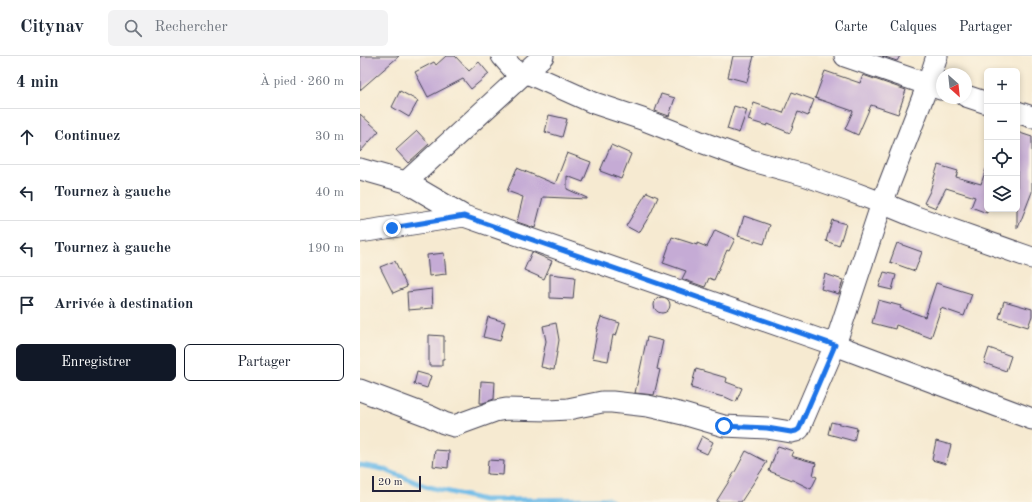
<!DOCTYPE html>
<html lang="fr">
<head>
<meta charset="utf-8">
<style>
	body { margin:0; font-family:"Old Standard TT",serif; background:#f2f2f3; color:#1f2937 }
	.controls { position:absolute; right:12px; top:12px; display:grid; overflow:hidden; border-radius:6px; box-shadow:0 2px 6px #0003 }
	.controls button { width:36px; height:36px; display:grid; place-items:center; padding:0; border:0; border-bottom:1px solid #e0e1e3; background:#fff; color:#1f2937; font:20px sans-serif }
	.compass { position:absolute; left:576px; top:12px; width:36px; height:36px; border-radius:50%; background:#fff; box-shadow:0 2px 6px #0003; rotate:153deg }
	.scale { position:absolute; left:12px; bottom:10px; width:49px; box-sizing:border-box; padding-left:4px; border:2px solid #22223b; border-top:0; font-size:11px; line-height:14px; white-space:nowrap; color:#22223b; -webkit-text-stroke:3px #fcf5e5; paint-order:stroke }
	.stop { position:absolute; width:12px; height:12px; margin:-9px; border:3px solid #1a73e8; border-radius:50%; background:#fff }
	.stop.end { background:#1a73e8; border-color:#fff; box-shadow:0 1px 4px #0008 }
	.list { margin:0; padding:0; list-style:none }
	h2 { display:flex; justify-content:space-between; align-items:center; height:52px; margin:0; padding:0 16px; font-size:17px }
	h2 small { font-size:13px; font-weight:400; color:#747a83 }
	.list li { display:grid; grid-template-columns:26px 1fr auto; gap:12px; align-items:center; box-sizing:border-box; height:56px; padding:0 16px; border-top:1px solid #e0e1e3 }
	.list b { display:block; font-size:15px; white-space:nowrap }
	.list em { font-size:13px; font-style:normal; color:#747a83 }
	.actions { display:flex; gap:8px; padding:12px 16px }
	.actions a { flex:1; padding:9px 0; border:1px solid #111827; border-radius:6px; text-align:center; font-size:14px; color:#111827 }
	.actions .main { background:#111827; color:#fff }
	.icon { flex:none; width:22px; height:22px; fill:none; stroke:currentColor; stroke-width:2; stroke-linecap:round; stroke-linejoin:round }
	.map { position:relative; flex:none; width:672px; height:446px; overflow:hidden }
	header { display:flex; align-items:center; gap:24px; box-sizing:border-box; height:56px; padding:0 20px; background:#fff; border-bottom:1px solid #e0e1e3 }
	header strong { font-size:19px }
	nav { display:flex; gap:22px; margin-inline-start:auto; font-size:14px }
	.search { width:280px; height:36px; background:#f2f2f3; display:flex; align-items:center; gap:10px; box-sizing:border-box; padding:0 14px; border-radius:6px; color:#747a83; font-size:15px }
	main { display:flex }
	aside { flex:1; background:#fff }
	.map>svg:first-child { display:block }
	.lines { fill:none; stroke-linecap:round; stroke-linejoin:round }
	.stream { stroke:#6ebbe8; stroke-width:5 }
	.building { fill:#c5abd5 }
	.minor-casing { stroke:#424052; stroke-width:23 }
	.minor { stroke:#fff; stroke-width:21 }
	.route { stroke:#1a73e8; stroke-width:5 }
</style>
</head>
<body>
<header>
<strong>Citynav</strong>
<div class="search"><svg class="icon" aria-label="search" viewBox="0 0 24 24"><circle cx="10" cy="10" r="6"/><path d="M15 15l6 6"/></svg>Rechercher</div>
<nav><a>Carte</a><a>Calques</a><a>Partager</a></nav>
</header>
<main>
<aside>
<h2>4 min<small>À pied · 260 m</small></h2>
<ul class="list">
<li><svg class="icon" aria-label="ahead" viewBox="0 0 24 24"><path d="M12 20V5M6 11l6-6 6 6"/></svg><div><b>Continuez</b></div><em>30 m</em></li>
<li><svg class="icon" aria-label="left" viewBox="0 0 24 24"><path d="M17 20v-9H6M10 6l-5 5 5 5"/></svg><div><b>Tournez à gauche</b></div><em>40 m</em></li>
<li><svg class="icon" aria-label="left" viewBox="0 0 24 24"><path d="M17 20v-9H6M10 6l-5 5 5 5"/></svg><div><b>Tournez à gauche</b></div><em>190 m</em></li>
<li><svg class="icon" aria-label="arrive" viewBox="0 0 24 24"><path d="M6 21V4h12l-3 4 3 4H6"/></svg><div><b>Arrivée à destination</b></div></li>
</ul>
<div class="actions"><a class="main">Enregistrer</a><a>Partager</a></div>
</aside>
<div class="map">
<svg width="672" height="446" viewBox="0 0 672 446">
	<rect width="100%" height="100%" fill="#fcf5e5"/>
	<filter id="ink" filterUnits="userSpaceOnUse"><feTurbulence type="fractalNoise" baseFrequency=".025" numOctaves="2"/><feDisplacementMap in="SourceGraphic" scale="8" xChannelSelector="R" yChannelSelector="G"/><feConvolveMatrix kernelMatrix="1 2 1 2 8 2 1 2 1" color-interpolation-filters="sRGB"/></filter>
	<filter id="wash" filterUnits="userSpaceOnUse"><feTurbulence type="fractalNoise" baseFrequency=".012" numOctaves="4" result="noise"/><feDisplacementMap in="SourceGraphic" scale="16" xChannelSelector="R" yChannelSelector="G"/><feGaussianBlur stdDeviation="0.9" result="paint"/><feColorMatrix in="noise" values="0 0 0 0 0 0 0 0 0 0 0 0 0 0 0 0 0 1.4 0 .05"/><feComposite in="paint" operator="in"/></filter>
	<g filter="url(#wash)">
		<rect width="100%" height="100%" fill="#f6ead1"/>
		<g class="lines">
			<path class="stream" d="M 0,409 L 23,413 L 65,430 L 123,444 L 248,443 L 253,446"/>
		</g>
		<g id="blocks">
			<path class="building" d="M 0,0 L 39,0 L 0,34 Z
				M 86,0 L 95,0 L 109,15 L 119,6 L 129,18 L 111,33 L 103,23 L 68,41 L 55,16 L 74,6 L 76,9 Z
				M 373,0 L 394,0 L 387,26 L 368,21 Z
				M 522,0 L 540,0 L 537,5 Z
				M 465,15 L 500,27 L 503,19 L 546,34 L 538,58 L 511,49 L 498,79 L 485,73 L 493,55 L 455,42 Z
				M 40,35 L 58,45 L 49,61 L 32,51 Z
				M 432,36 L 454,44 L 448,60 L 438,56 L 430,77 L 408,68 L 407,70 L 388,64 L 394,47 L 423,57 Z
				M 301,38 L 315,42 L 309,60 L 295,55 Z
				M 374,50 L 387,54 L 379,77 L 367,73 Z
				M 0,58 L 19,75 L 0,96 Z
				M 189,59 L 207,63 L 202,81 L 185,76 Z
				M 57,75 L 69,88 L 48,107 L 36,94 Z
				M 657,76 L 672,81 L 672,136 L 658,172 L 657,172 Z
				M 251,89 L 271,98 L 261,123 L 240,115 Z
				M 207,97 L 231,106 L 223,126 L 207,120 L 207,133 L 227,142 L 227,143 L 183,141 L 175,172 L 157,166 L 163,141 L 147,135 L 157,112 L 195,128 Z
				M 578,109 L 598,115 L 596,121 L 621,128 L 626,113 L 627,114 L 627,157 L 611,151 L 615,141 L 586,132 L 576,152 L 564,147 L 570,135 Z
				M 287,136 L 298,141 L 291,157 L 279,177 L 266,170 Z
				M 384,160 L 410,169 L 404,188 L 378,180 Z
				M 472,164 L 486,168 L 479,190 L 466,185 Z
				M 355,174 L 375,183 L 369,195 L 367,194 L 354,224 L 349,222 L 345,231 L 322,223 L 326,215 L 303,207 L 312,181 L 337,189 L 337,187 L 347,191 Z
				M 537,187 L 562,196 L 555,215 L 530,206 Z
				M 172,196 L 192,205 L 184,223 L 164,214 Z
				M 84,197 L 86,218 L 69,220 L 67,199 Z
				M 35,205 L 47,231 L 33,237 L 20,211 Z
				M 524,216 L 536,219 L 532,234 L 519,231 Z
				M 190,218 L 215,221 L 213,243 L 190,242 Z
				M 465,218 L 483,224 L 479,238 L 461,233 Z
				M 576,227 L 612,238 L 604,260 L 581,252 L 571,282 L 536,269 L 535,273 L 512,267 L 518,244 L 541,250 L 540,252 L 565,261 Z
				M 72,233 L 73,252 L 48,254 L 47,236 Z
				M294 249a8 8 0 1 1 16 0a8 8 0 1 1-16 0Z
				M 644,245 L 672,253 L 672,260 L 668,271 L 639,262 Z
				M 128,261 L 145,266 L 140,285 L 123,281 Z
				M 241,261 L 260,267 L 256,280 L 253,279 L 248,305 L 232,302 L 238,273 L 237,273 Z
				M 196,267 L 199,284 L 194,314 L 181,311 L 186,285 L 183,270 Z
				M 69,279 L 84,280 L 84,303 L 82,303 L 82,310 L 69,310 Z
				M 287,281 L 303,285 L 297,313 L 300,314 L 294,339 L 275,337 Z
				M 629,292 L 651,300 L 646,315 L 624,307 Z
				M 336,313 L 367,322 L 366,326 L 382,332 L 376,346 L 363,340 L 363,341 L 331,332 Z
				M 57,316 L 71,320 L 67,332 L 54,328 Z
				M 121,325 L 135,326 L 134,343 L 123,347 L 120,347 Z
				M 471,366 L 497,372 L 494,385 L 468,378 Z
				M 342,380 L 353,386 L 347,398 L 336,393 Z
				M 576,385 L 591,389 L 586,408 L 572,404 Z
				M 418,390 L 433,395 L 431,400 L 456,407 L 453,419 L 457,421 L 451,433 L 435,425 L 409,415 Z
				M 75,394 L 89,395 L 88,412 L 73,410 Z
				M 386,395 L 407,406 L 381,446 L 356,446 L 376,414 Z
				M 128,404 L 144,405 L 143,419 L 127,418 Z"/>
		</g>
	</g>
	<g filter="url(#ink)">
		<use href="#blocks" fill-opacity="0" stroke="#424052" stroke-width="1"/>
		<g class="lines">
			<defs>
				<path id="minor" d="M 142,0 L 160,21
					M 485,0 L 581,33
					M 165,16 L 234,47 L 282,63 L 338,85 L 393,105 L 444,119 L 487,134 L 522,147 L 556,161 L 672,202
					M 606,40 L 627,47
					M 657,56 L 672,61
					M 0,113 L 46,126 L 104,160 L 475,289 L 672,363
					M 46,126 L 183,0
					M 0,176 L 104,160
					M 0,334 L 69,360 L 84,367 L 94,370 L 135,355 L 146,353 L 189,354 L 208,353 L 242,346 L 252,346 L 288,350 L 323,358 L 364,370 L 407,372 L 431,376 L 436,375 L 439,373 L 475,289 L 522,147 L 568,28 L 577,0"/>
			</defs>
			<use href="#minor" class="minor-casing"/>
			<use href="#minor" class="minor"/>
		</g>
	</g>
	<g class="lines" filter="url(#ink)">
		<path class="route" d="M 32,172 L 104,160 L 475,289 L 439,373 L 436,375 L 431,376 L 407,372 L 364,370"/>
	</g>
</svg>
<div class="controls">
<button>+</button>
<button>−</button>
<button><svg class="icon" aria-label="locate" viewBox="0 0 24 24"><circle cx="12" cy="12" r="6"/><path d="M12 2v4M12 18v4M2 12h4M18 12h4"/></svg></button>
<button><svg class="icon" aria-label="layers" viewBox="0 0 24 24"><path d="M12 4l9 5-9 5-9-5zM3 14l9 5 9-5"/></svg></button>
</div>
<svg class="compass" viewBox="-18 -18 36 36"><path d="M0-13l5 13h-10z" fill="#e53935"/><path d="M0 13l5-13h-10z" fill="#747a83"/></svg>
<div class="scale">20 m</div>
<div class="stop" style="left:364px;top:370px"></div>
<div class="stop end" style="left:32px;top:172px"></div>
</div>
</main>
</body>
</html>
